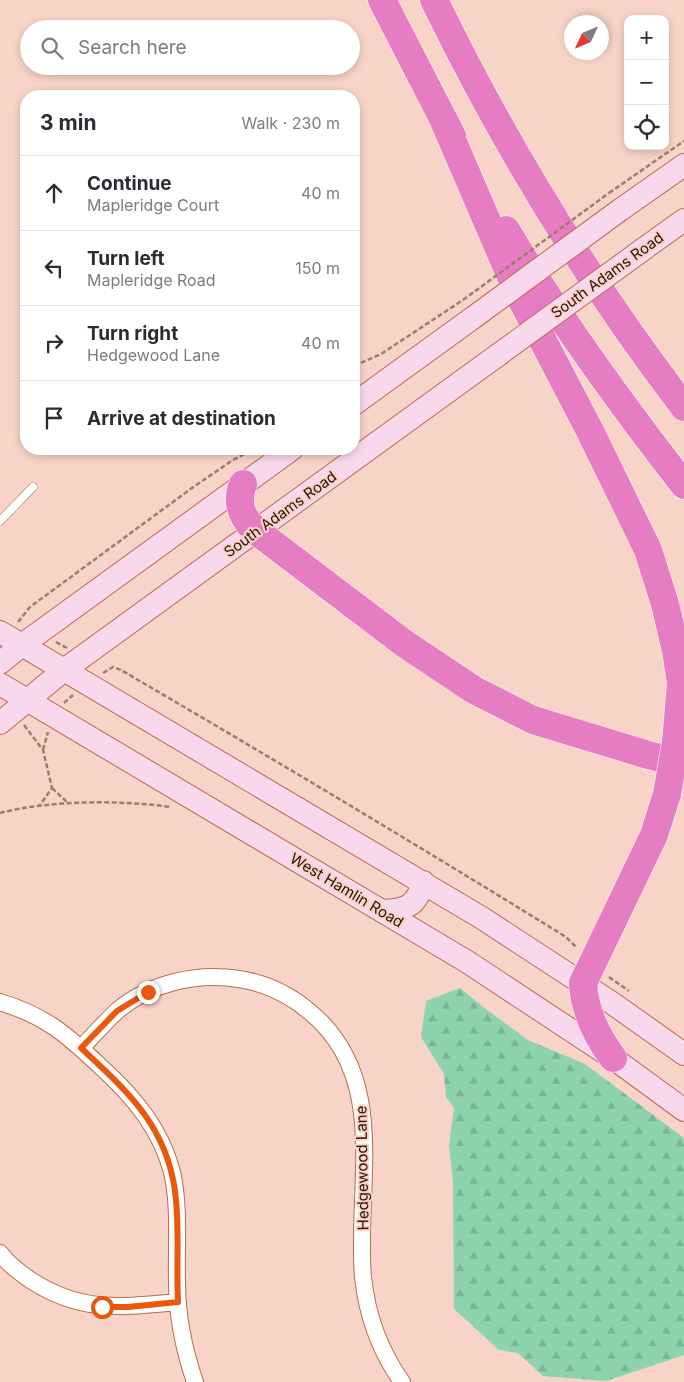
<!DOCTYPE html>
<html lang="en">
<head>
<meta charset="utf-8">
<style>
	body { margin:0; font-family:Inter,sans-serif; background:#f7f7f7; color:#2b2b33 }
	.controls { position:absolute; right:15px; top:15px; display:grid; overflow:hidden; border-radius:10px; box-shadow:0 2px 8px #0003 }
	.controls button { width:45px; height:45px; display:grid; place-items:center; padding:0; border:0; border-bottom:1px solid #e1e1e2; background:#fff; color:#2b2b33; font:25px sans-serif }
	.compass { position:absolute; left:564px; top:15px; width:45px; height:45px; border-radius:50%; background:#fff; box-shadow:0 2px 8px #0003; rotate:226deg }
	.stop { position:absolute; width:15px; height:15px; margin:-11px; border:4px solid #ea580c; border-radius:50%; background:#fff }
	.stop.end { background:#ea580c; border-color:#fff; box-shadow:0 1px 5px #0008 }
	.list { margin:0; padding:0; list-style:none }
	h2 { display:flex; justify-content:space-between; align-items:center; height:65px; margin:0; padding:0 20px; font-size:21px }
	h2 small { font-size:16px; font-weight:400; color:#7c7c81 }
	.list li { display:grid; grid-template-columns:32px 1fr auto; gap:15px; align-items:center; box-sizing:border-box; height:75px; padding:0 20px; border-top:1px solid #e1e1e2 }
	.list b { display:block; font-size:19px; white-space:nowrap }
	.list p { margin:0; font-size:16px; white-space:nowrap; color:#7c7c81 }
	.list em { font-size:16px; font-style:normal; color:#7c7c81 }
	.icon { flex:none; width:28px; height:28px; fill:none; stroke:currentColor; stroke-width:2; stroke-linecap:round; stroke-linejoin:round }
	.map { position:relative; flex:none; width:684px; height:1382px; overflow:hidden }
	.search { position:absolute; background:#fff; box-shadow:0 2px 8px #0003; left:20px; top:20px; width:340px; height:55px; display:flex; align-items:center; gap:12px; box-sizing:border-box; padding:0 18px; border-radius:28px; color:#7c7c81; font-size:19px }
	.panel { position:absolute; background:#fff; box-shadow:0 2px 8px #0003; left:20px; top:90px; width:340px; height:365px; border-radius:20px }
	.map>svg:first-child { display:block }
	.forest { fill:url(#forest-firs) }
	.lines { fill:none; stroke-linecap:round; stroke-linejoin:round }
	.lane-casing { stroke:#b96b4e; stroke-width:9 }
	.street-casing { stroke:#b96b4e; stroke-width:18 }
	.secondary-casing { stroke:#b96b4e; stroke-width:24 }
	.highway-casing { stroke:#fff; stroke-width:29 }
	.path { stroke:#9e7d70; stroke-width:2.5; stroke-dasharray:5 2.5; stroke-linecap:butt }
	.lane { stroke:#fff; stroke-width:8 }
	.street { stroke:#fff; stroke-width:16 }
	.secondary { stroke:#f8d8ed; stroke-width:22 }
	.highway { stroke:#e67dc3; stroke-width:28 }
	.secondary-bridge-casing { stroke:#b96b4e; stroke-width:24; stroke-linecap:butt }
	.highway-bridge-casing { stroke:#fff; stroke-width:29; stroke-linecap:butt }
	.path-bridge { stroke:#9e7d70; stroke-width:2.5; stroke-dasharray:5 2.5; stroke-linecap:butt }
	.secondary-bridge { stroke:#f8d8ed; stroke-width:22 }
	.highway-bridge { stroke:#e67dc3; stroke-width:28 }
	.route { stroke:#ea580c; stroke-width:6 }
	.labels { text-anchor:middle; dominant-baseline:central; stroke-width:4; stroke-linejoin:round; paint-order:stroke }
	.street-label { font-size:15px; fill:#2f1005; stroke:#f7d4c7 }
</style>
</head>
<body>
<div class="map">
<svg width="684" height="1382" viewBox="0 0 684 1382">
	<defs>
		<pattern id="forest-firs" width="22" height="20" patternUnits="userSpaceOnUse" patternTransform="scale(1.25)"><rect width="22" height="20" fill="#8cd3ae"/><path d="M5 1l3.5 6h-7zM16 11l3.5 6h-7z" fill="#79b494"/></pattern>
	</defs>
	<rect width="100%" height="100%" fill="#f7d4c7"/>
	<path class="forest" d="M 460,988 L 483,1007 L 528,1040 L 585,1064 L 684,1138 L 684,1355 L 606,1381 L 543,1376 L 518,1353 L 499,1350 L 454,1309 L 453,1182 L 449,1145 L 454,1108 L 446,1097 L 444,1074 L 421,1037 L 426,1001 Z"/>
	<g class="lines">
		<defs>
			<path id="lane" d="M 0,521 L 33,487"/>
			<path id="street" d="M 0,1002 C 46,1016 67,1035 101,1067 C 133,1096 161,1129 172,1172 C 180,1207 176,1246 177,1282 C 177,1316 184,1350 195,1382
				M 81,1048 C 93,1036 105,1022 118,1010 C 151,983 197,972 239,979 C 265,983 290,995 310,1012 C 391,1079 355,1187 363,1277 C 367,1315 380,1351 402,1382
				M 0,1253 C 8,1264 20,1273 32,1281 C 82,1313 121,1307 178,1302"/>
			<path id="secondary" d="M 620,210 L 684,165
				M 645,248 L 684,220
				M 354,404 L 474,317
				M 0,632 L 482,918 L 612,1003 L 684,1054
				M 0,663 L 22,645 L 292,449
				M 0,684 L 466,961 L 613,1058 L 684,1110
				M 0,723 L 64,670 L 498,355
				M 383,911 C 406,910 417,906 423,882"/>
			<path id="highway" d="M 382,0 L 452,136
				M 434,0 C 504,144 587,280 684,407
				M 443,119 L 518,293 L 590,431 L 648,550 L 665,604 L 676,651 L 681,683 L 676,742
				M 506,230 C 559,319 620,403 684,485
				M 243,484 C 236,503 241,517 256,531 L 405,644 L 474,690 L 533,720 L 648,755 L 684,764
				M 613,1058 C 597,1036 584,1011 583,983 L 654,835 L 667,794"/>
		</defs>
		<use href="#lane" class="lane-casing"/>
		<use href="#street" class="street-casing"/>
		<use href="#secondary" class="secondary-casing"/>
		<use href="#highway" class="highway-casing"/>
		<path class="path" d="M 609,193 L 684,141
			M 354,366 L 381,354 L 463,300
			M 18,622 L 30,607 L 192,488 L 233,460 L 254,449
			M 56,642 L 67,648
			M 103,673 L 113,667 L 121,670 C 270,757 419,846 566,937 L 577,948
			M 64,703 L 73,695
			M 24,725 L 43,750 L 52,788 L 40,805
			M 43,750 L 48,732
			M 52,788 L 69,804
			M 0,813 C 50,800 119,800 171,807
			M 609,977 L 629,991"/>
		<use href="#lane" class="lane"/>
		<use href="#street" class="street"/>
		<use href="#secondary" class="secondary"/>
		<use href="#highway" class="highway"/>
		<defs>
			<path id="secondary-bridge" d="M 474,317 L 620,210
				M 498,355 L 645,248"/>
			<path id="highway-bridge" d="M 667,794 L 676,742"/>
		</defs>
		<use href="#secondary-bridge" class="secondary-bridge-casing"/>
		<use href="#highway-bridge" class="highway-bridge-casing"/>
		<path class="path-bridge" d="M 463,300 L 609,193"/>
		<use href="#secondary-bridge" class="secondary-bridge"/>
		<use href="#highway-bridge" class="highway-bridge"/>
	</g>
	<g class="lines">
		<path class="route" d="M 102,1307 L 128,1307 L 178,1302 C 176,1266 180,1227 175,1191 C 166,1125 127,1091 81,1048 L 117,1011 L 148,992"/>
	</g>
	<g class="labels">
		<g class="street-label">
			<text transform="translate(607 275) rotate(-36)">South Adams Road</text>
			<text transform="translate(280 514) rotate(-36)">South Adams Road</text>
			<text transform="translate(347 890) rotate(31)">West Hamlin Road</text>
			<text transform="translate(362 1168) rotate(-91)">Hedgewood Lane</text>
		</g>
	</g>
</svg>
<div class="controls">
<button>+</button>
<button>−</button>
<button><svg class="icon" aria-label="locate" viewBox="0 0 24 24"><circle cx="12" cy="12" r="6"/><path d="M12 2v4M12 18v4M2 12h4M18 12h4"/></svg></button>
</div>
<svg class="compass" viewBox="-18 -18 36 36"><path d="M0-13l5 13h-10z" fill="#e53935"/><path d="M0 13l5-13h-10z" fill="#7c7c81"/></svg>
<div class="stop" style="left:102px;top:1307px"></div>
<div class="stop end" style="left:148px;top:992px"></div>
<div class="search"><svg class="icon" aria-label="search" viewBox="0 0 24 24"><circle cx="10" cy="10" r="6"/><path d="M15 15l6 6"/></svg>Search here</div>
<section class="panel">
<h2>3 min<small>Walk · 230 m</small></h2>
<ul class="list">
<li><svg class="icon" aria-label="ahead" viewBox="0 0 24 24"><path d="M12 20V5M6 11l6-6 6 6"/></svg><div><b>Continue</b><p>Mapleridge Court</p></div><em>40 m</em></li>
<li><svg class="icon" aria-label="left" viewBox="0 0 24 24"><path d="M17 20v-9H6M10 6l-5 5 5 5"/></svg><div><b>Turn left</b><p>Mapleridge Road</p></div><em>150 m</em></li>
<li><svg class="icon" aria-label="right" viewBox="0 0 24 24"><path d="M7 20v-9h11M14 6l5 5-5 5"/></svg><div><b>Turn right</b><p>Hedgewood Lane</p></div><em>40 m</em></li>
<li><svg class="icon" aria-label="arrive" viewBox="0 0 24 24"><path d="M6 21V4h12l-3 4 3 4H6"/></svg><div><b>Arrive at destination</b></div></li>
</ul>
</section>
</div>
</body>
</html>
